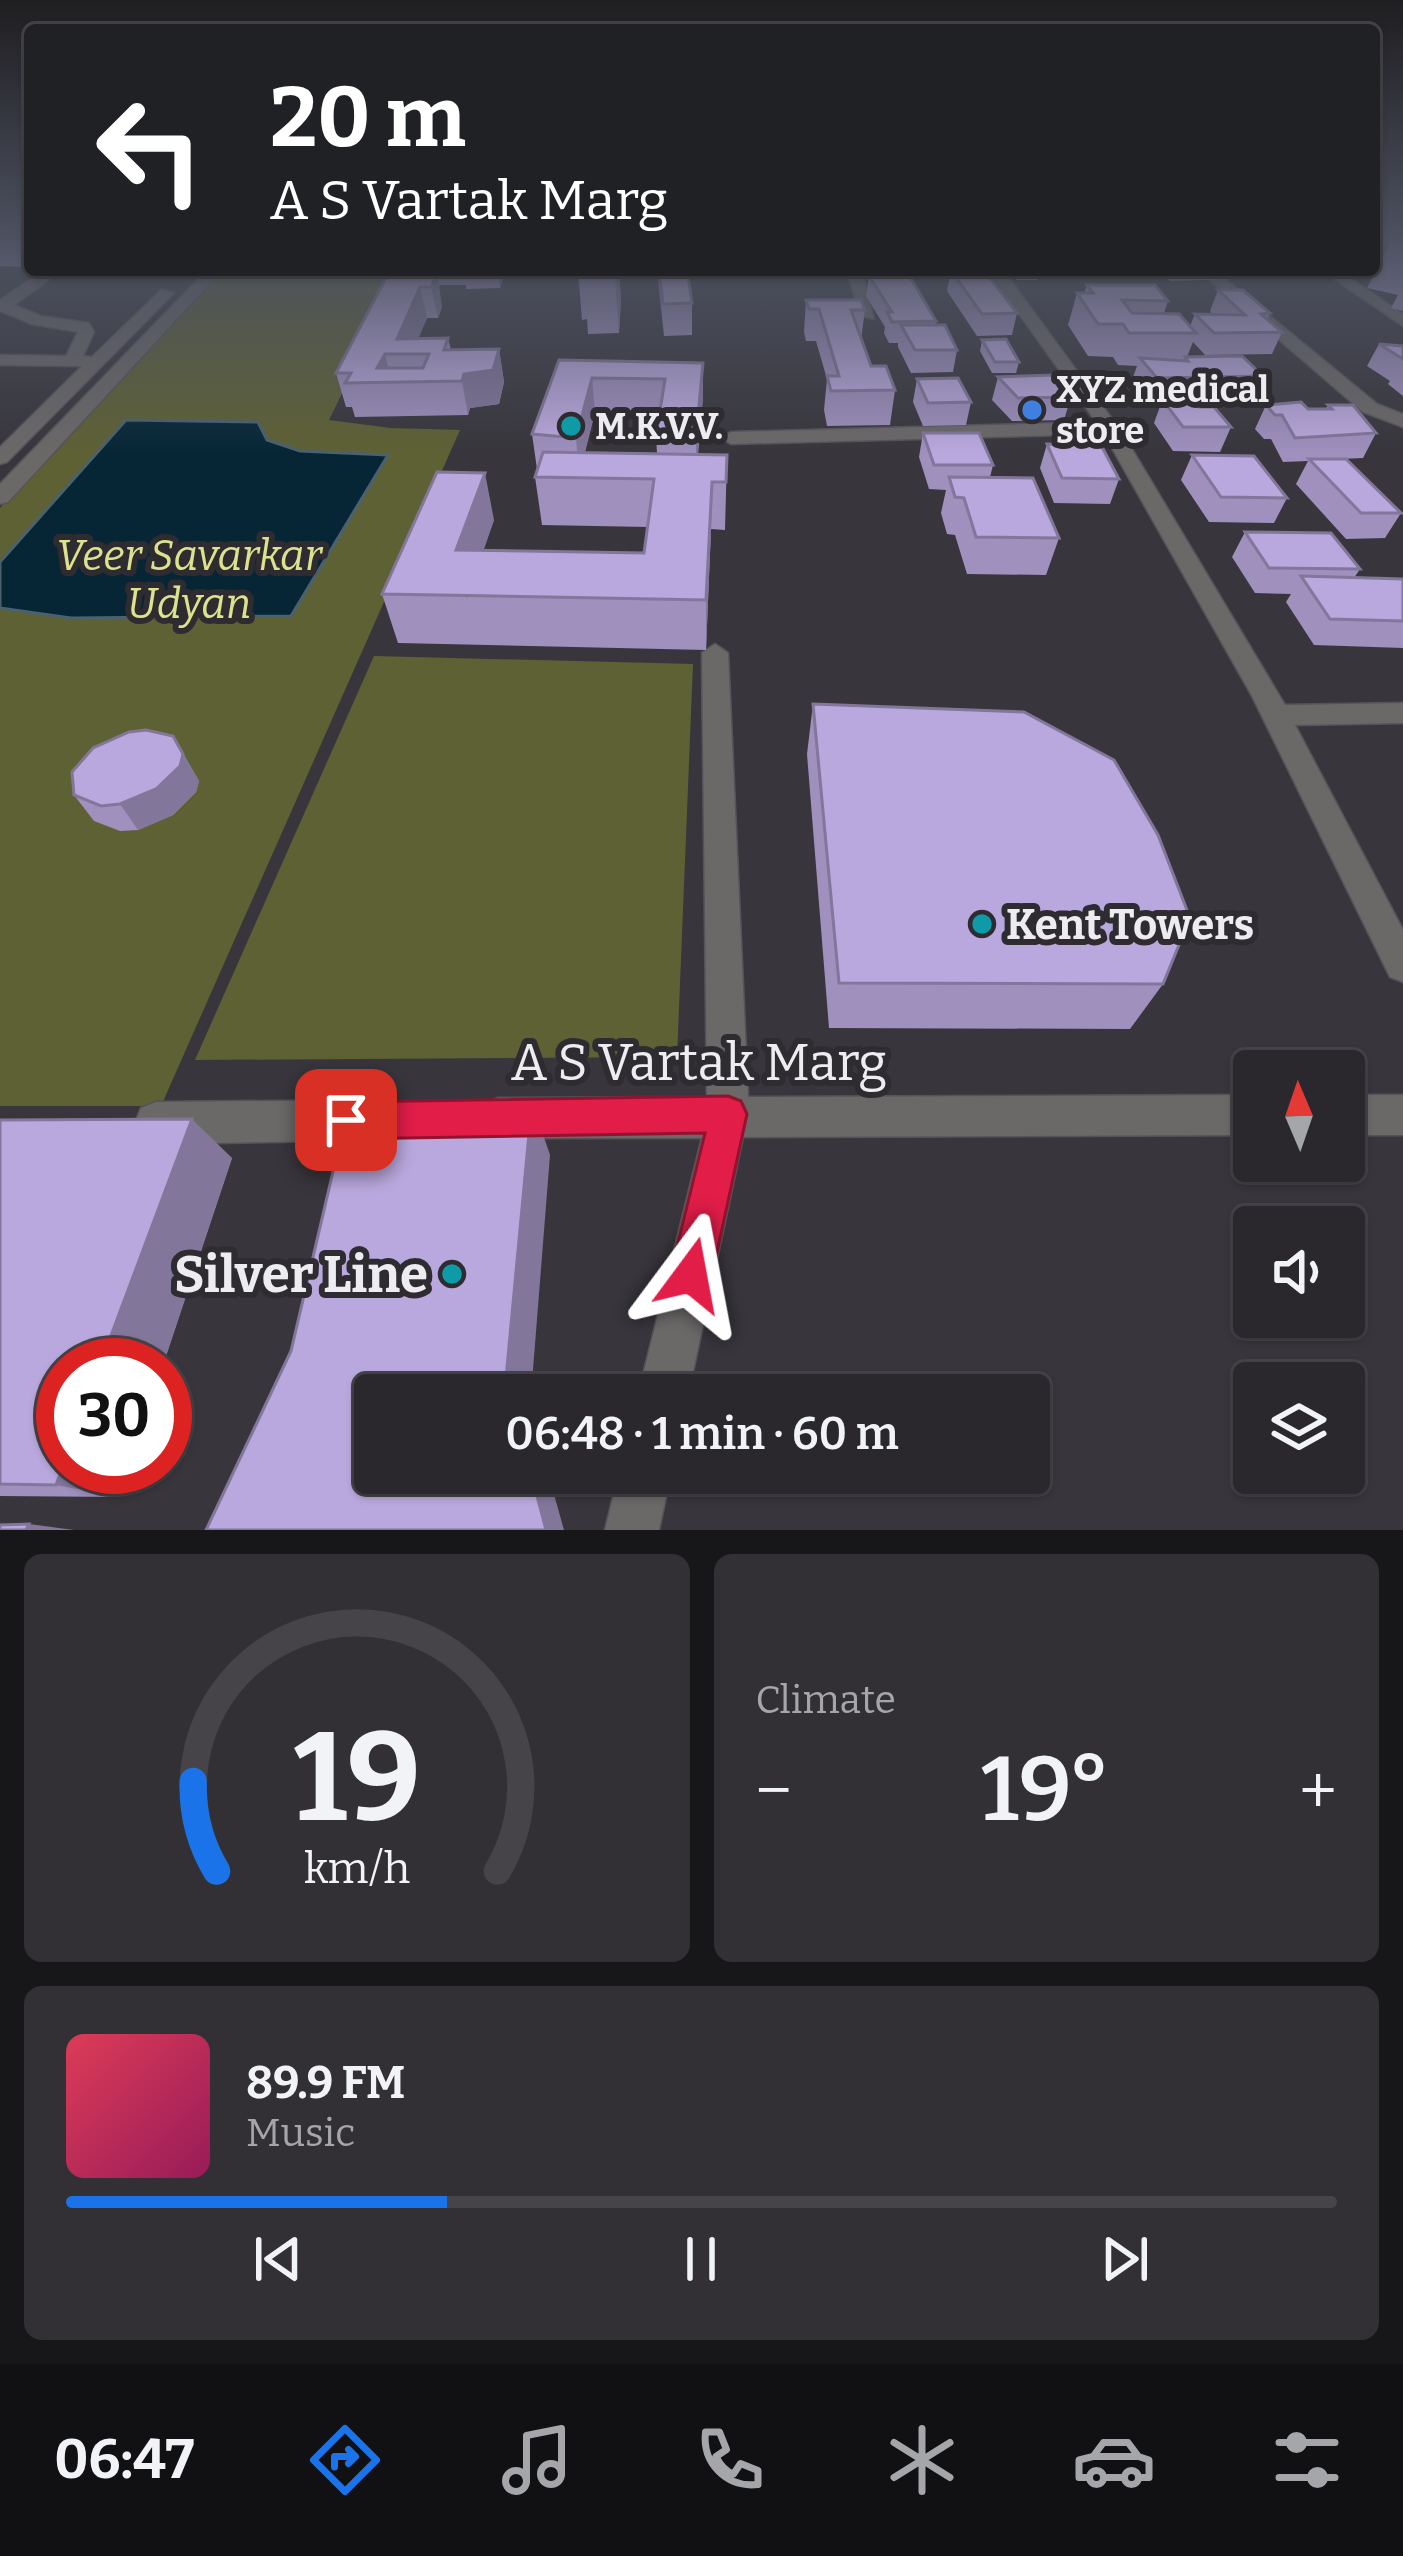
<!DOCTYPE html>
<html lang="en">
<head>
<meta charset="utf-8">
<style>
	body { margin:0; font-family:Bitter,serif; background:#323035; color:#f1f3f6; height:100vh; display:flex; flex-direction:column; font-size:45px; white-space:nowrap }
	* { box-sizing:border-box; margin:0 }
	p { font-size:39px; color:#a5a6aa }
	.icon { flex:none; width:66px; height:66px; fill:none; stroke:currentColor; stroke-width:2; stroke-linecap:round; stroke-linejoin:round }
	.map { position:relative; height:1530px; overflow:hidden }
	.panel { display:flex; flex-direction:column; gap:24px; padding:24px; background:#171619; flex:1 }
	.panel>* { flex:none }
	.banner { position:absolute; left:24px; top:24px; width:1356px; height:252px; border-radius:12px; box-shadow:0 3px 9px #0004,0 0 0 3px #464449; background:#202124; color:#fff; overflow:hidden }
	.needle { width:78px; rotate:358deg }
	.controls { position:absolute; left:1233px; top:1050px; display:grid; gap:24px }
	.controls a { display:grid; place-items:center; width:132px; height:132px; border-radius:12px; background:#2a282d; box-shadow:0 3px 9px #0004,0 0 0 3px #464449; font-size:60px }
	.speed { position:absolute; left:36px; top:1338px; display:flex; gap:24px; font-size:60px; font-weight:700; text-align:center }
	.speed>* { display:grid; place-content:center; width:156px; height:156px; border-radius:50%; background:#2a282d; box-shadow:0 3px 9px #0004,0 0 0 3px #464449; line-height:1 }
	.speed .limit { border:18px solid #d22; background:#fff; color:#111 }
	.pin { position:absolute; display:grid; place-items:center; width:102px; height:102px; color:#fff; margin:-51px; border-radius:24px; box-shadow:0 6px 18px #0006 }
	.me { position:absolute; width:132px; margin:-66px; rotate:13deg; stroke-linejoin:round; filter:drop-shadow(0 0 9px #0008) }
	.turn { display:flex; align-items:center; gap:42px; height:252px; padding:0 48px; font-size:54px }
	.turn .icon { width:156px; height:156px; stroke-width:2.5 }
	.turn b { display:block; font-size:84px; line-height:102px }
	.big { font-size:90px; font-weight:600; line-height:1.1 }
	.panel .card { flex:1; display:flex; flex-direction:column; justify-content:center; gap:18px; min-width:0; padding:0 42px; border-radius:18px; background:#323035 }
	.panel .dial { align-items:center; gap:0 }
	.dial svg { height:312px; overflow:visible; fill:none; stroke:#464449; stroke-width:7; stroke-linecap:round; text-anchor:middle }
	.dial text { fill:#f1f3f6; stroke:none }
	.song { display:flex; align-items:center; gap:36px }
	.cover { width:144px; height:144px; border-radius:18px; background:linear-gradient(135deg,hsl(350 70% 55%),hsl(330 70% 35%)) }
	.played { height:12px; border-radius:6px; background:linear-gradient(90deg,#1a73e8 30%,#464449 30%) }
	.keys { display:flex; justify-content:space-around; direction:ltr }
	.heat { display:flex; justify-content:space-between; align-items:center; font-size:66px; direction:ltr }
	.panel .tiles { flex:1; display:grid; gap:24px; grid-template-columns:1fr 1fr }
	.card:last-child { grid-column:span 2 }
	.trip { position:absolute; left:354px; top:1374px; width:696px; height:120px; border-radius:12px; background:#2a282d; box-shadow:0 3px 9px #0004,0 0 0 3px #464449; font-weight:600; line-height:120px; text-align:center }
	.dock { display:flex; height:192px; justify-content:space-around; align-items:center; background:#111012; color:#a5a6aa }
	.dock .icon { width:84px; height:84px }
	.dock .selected { color:#1a73e8 }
	.dock b { font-size:54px; color:#f1f3f6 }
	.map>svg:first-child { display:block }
	.green { fill:#5e6134 }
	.water { fill:#062636; stroke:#4b616e; stroke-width:3 }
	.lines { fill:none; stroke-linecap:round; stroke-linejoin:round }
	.minor-casing { stroke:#555359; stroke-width:3 }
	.minor { fill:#6b6868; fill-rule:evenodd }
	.wall { fill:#9f90be; fill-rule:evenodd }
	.shaded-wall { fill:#82769b }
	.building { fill:#b9a8dd; stroke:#82769b; stroke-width:3; fill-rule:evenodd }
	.route { fill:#e11d48; stroke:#92132f; stroke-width:3 }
	.shop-dot { fill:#3f7fe0; stroke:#2e2c31; stroke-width:4.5 }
	.culture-dot { fill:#0f9aa8; stroke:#2e2c31; stroke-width:4.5 }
	.labels { text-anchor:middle; stroke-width:12; stroke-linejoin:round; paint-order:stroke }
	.far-poi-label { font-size:36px; font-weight:bold; fill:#edecf0; stroke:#2e2c31; text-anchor:start }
	.park-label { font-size:42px; font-style:italic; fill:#dce28e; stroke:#2e2c31 }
	.poi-label { font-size:42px; font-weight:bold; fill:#edecf0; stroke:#2e2c31; text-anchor:start }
	.near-street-label { font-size:51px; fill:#edecf0; stroke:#2e2c31 }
	.near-poi-label { font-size:51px; font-weight:bold; fill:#edecf0; stroke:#2e2c31; text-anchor:end }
</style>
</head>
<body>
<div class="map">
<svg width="1403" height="1530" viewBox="0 0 1403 1530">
	<rect width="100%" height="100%" fill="#38363c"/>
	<g class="green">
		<polygon points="220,270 402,270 329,420 391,428 460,430 161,1106 0,1106 0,508"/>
		<polygon points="374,656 693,664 677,1057 195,1060"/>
	</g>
	<polygon class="water" points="126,420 258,422 267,440 300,451 388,455 291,616 71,618 0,608 0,562"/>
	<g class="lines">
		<defs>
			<g id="minor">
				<polygon points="45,270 62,270 14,305 41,316 89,323 94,332 83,356 92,357 161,290 174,293 7,462 0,464 0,447 82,366 0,365 0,355 66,356 78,332 32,324 0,311 0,300"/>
				<polygon points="207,270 222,270 8,502 0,504 0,484"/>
				<polygon points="847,270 861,270 874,319 860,316"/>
				<polygon points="988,270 1003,270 1123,434 1285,705 1403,703 1403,723 1295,725 1403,930 1403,982 1390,977 1252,696 1104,434 731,444 721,438 731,432 1096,422"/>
				<polygon points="1198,270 1214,270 1377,404 1403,414 1403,427 1363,412"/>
				<polygon points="1321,270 1338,270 1403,314 1403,326"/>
				<polygon points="715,644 728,653 748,1097 1254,1095 1254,1135 743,1137 688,1395 638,1395 702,1138 498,1138 484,1132 478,1118 484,1104 498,1098 707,1097 702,653"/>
				<rect x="1344" y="1095" width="59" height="40"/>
				<polygon points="384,1100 398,1106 404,1120 398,1134 384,1140 156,1144 141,1138 135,1123 141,1108 156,1102"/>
				<polygon points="619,1473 671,1473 659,1530 605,1530"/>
			</g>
		</defs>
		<use href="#minor" class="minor-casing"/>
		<use href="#minor" class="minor"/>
	</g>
	<g class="wall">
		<polygon points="0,240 30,240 28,267 0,266"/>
		<polygon points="1391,240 1403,240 1403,311 1391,308 1398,295 1367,288"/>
		<polygon points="390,270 505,270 500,288 466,289 466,285 440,285 438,289 442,307 438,318 427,318 418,338 448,338 451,350 499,349 504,382 499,404 470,408 468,415 355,417 352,407 346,407 336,373"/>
		<polygon points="578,270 619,270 621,300 619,333 588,334 587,319 582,320"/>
		<polygon points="657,270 687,270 692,303 692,335 664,336"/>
		<polygon points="951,270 1017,313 1012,335 977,336 947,291"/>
		<polygon points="1007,270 1040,270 1037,280 1017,280"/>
		<polygon points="1159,270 1238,270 1235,279 1170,281"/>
		<polygon points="869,276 936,321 935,325 957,350 953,372 911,373 898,347 898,343 889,343 884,333 885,327 866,296"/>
		<polygon points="1087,285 1168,301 1164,313 1190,326 1195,314 1212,314 1210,311 1218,290 1270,313 1267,319 1282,332 1272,354 1205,355 1193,342 1187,357 1263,376 1252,399 1194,400 1199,407 1231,427 1220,452 1173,451 1154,423 1162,401 1148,401 1132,380 1137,366 1118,365 1113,357 1088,356 1068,325 1077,293 1084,293"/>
		<polygon points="806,300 865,310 861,339 871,366 895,390 890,425 827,426 824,410 827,379 816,341 806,341 804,332"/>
		<polygon points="982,340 1019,362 1016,373 992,373 980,351"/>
		<polygon points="1379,344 1403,346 1403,396 1388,384 1390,381 1367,366"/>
		<path d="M 559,360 L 703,363 L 703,397 L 698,454 L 727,455 L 725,530 L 711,529 L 706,650 L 398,643 L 382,594 L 494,520 L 483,550 L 644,553 L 648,527 L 542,525 L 535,477 L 537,469 L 532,434 ZM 595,412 L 659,413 L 656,436 L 657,453 L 585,452 Z"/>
		<polygon points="998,377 1071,397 1064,420 1012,421 992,400"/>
		<polygon points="917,379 971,402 966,425 923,426 913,402"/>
		<polygon points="1266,405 1326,409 1328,405 1376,433 1363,458 1340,459 1401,513 1385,538 1346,539 1296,484 1308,461 1283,462 1271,439 1264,439 1255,429"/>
		<polygon points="923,433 993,465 990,477 1059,538 1046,575 967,574 955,535 947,534 941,513 946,490 929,489 919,457"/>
		<polygon points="1047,444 1119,479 1110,504 1054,503 1040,468"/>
		<polygon points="1192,455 1287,498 1274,523 1209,522 1181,480"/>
		<polygon points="1245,532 1360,569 1354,578 1403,579 1403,648 1314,645 1286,602 1291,594 1255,593 1232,557"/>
		<polygon points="813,704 1163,984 1130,1029 829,1028 807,754"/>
		<polygon points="173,736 199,781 196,792 173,815 138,830 120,831 94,821 74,795"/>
		<polygon points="0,1120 232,1158 119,1497 0,1496"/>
	</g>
	<g class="shaded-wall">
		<polygon points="30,240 30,266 28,267 18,247"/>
		<polygon points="427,270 437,270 442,307 438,318 431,287 425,276"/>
		<polygon points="497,270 505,270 500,288"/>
		<polygon points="613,270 619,270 621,300 619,333 615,278"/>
		<polygon points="420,287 427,318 412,354 397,339"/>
		<polygon points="499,349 504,382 499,404 470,408 468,415 462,381 464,374"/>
		<polygon points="385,354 392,382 377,368"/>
		<polygon points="703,363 703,397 696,473 696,437"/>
		<polygon points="592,378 595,412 579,474 576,438"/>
		<polygon points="485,473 494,520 467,599 456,550"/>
		<polygon points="712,482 711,529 706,650 706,600"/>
		<polygon points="173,736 199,781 196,792 173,815 138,830 120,804"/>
		<polygon points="532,1102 550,1155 531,1395 510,1395 506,1378"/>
		<polygon points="192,1119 232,1158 163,1365 100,1365"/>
		<polygon points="63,1467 129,1467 119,1497 56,1485"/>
		<polygon points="531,1473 548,1473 564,1530 546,1530"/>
		<polygon points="29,1524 74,1530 26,1530"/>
	</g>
	<g class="building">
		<polygon points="0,240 30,240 18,247 0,246"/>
		<path d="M 390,270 L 427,270 L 425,276 L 436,276 L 431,287 L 420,287 L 397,339 L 448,338 L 444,350 L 499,349 L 493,370 L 464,374 L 462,381 L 345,383 L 351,373 L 336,373 ZM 385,354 L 429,354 L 423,368 L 377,368 Z"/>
		<polygon points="584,270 616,270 615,278 583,278"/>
		<polygon points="659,270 687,270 692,303 663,304"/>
		<polygon points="951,270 984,270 1017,313 982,314"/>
		<polygon points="909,275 936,321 892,322 887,312 892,312 869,276"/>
		<polygon points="1087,285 1155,285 1168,301 1122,300 1132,313 1179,314 1196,333 1129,333 1123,324 1098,324 1077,293 1093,293"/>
		<polygon points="1218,290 1243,290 1270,313 1261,314 1282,332 1214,333 1195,314 1245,315"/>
		<polygon points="806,300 861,300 865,310 851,310 871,366 886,366 895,390 831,391 827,376 839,376 819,309 809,309"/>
		<polygon points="901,325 945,325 957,350 915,350"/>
		<polygon points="1006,339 1019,362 995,362 982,340"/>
		<polygon points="1379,344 1403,346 1403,359"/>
		<polygon points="1242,356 1263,376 1157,378 1140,358 1188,361 1185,357"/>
		<polygon points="559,360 703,363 696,437 656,436 665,379 592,378 576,438 532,434"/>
		<polygon points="1055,375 1071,397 1018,398 998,377"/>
		<polygon points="958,378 971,402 928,403 917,379"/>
		<polygon points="1162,399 1194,399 1199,407 1214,407 1231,427 1183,427"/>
		<polygon points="1301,402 1308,409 1332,409 1328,405 1353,405 1376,433 1295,438 1282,415 1275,415 1266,405"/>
		<polygon points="923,433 979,433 993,465 934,465"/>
		<polygon points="1047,444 1101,445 1119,479 1062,478"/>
		<polygon points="543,452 727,455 726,482 712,482 706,600 382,594 437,472 485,473 456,550 644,553 654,479 535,477"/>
		<polygon points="1192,455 1254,456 1287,498 1221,497"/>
		<polygon points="1309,459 1346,459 1401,513 1361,513"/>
		<polygon points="949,477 1033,478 1059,538 976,537 964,498 955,497"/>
		<polygon points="1245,532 1331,533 1360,569 1269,568"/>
		<polygon points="1301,576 1403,579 1403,621 1330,619"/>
		<polygon points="813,704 1024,712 1114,760 1158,835 1190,918 1163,984 839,983"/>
		<polygon points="146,730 173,736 183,754 180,766 156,789 120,804 101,806 74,795 72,772 93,748 129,732"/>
		<polygon points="532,1102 506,1378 510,1395 375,1395 375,1473 531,1473 546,1530 206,1530 291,1351 347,1112"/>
		<polygon points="192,1119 100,1365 63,1365 63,1466 56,1485 0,1484 0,1120"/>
		<polygon points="29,1524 26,1530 0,1530 0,1525"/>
	</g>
	<linearGradient id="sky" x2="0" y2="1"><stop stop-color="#1f1e21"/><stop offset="0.53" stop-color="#4d5261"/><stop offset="1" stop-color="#4d5261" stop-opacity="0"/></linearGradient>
	<rect width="1403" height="454" fill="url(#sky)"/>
	<polygon class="route" points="728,1096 741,1101 747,1114 712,1275 706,1289 691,1296 676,1289 670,1275 705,1133 346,1139 333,1133 328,1120 333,1107 346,1102"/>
	<circle class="shop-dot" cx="1032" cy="410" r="12"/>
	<g class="culture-dot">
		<circle cx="571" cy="426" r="12"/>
		<circle cx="982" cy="924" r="12"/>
		<circle cx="452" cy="1274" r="12"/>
	</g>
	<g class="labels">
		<g class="far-poi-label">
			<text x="1056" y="402">XYZ medical<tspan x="1056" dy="41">store</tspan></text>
			<text x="595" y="439">M.K.V.V.</text>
		</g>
		<g class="park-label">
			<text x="189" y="570">Veer Savarkar<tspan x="189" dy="48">Udyan</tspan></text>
		</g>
		<g class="poi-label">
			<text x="1006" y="939">Kent Towers</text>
		</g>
		<g class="near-street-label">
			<text x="699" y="1080">A S Vartak Marg</text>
		</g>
		<g class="near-poi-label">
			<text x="428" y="1292">Silver Line</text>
		</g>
	</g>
</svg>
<div class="controls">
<a><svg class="needle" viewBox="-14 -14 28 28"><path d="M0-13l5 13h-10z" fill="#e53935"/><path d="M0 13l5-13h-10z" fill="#a5a6aa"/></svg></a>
<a><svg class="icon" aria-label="sound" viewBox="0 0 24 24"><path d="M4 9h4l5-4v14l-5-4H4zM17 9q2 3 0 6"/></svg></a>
<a><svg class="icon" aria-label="layers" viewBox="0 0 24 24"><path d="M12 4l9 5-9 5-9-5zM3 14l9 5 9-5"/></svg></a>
</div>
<div class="speed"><div class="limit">30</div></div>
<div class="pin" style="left:346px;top:1120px;background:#d93025"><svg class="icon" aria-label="arrive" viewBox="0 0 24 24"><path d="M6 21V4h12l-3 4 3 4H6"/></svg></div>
<svg class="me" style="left:691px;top:1275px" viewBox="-20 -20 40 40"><path d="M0-17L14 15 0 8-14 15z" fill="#e11d48" stroke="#fff" stroke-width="4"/></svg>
<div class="trip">06:48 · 1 min · 60 m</div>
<div class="banner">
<div class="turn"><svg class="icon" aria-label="left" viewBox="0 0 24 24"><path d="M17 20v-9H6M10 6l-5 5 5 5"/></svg><div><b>20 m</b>A S Vartak Marg</div></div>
</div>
</div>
<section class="panel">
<div class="tiles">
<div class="card dial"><svg viewBox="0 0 100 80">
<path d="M14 69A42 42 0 1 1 86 69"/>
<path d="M14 69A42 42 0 0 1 8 46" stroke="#1a73e8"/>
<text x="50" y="56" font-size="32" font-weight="700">19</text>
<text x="50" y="72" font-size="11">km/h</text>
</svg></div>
<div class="card"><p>Climate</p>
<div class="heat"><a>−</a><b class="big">19°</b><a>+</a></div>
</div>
<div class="card">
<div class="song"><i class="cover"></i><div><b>89.9 FM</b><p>Music</p></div></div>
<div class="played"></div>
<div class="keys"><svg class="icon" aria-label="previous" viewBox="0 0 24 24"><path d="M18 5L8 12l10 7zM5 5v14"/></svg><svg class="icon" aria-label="pause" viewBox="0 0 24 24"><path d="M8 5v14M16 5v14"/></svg><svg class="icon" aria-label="next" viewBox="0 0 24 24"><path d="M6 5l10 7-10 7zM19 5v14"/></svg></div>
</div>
</div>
</section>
<nav class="dock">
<b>06:47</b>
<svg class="icon selected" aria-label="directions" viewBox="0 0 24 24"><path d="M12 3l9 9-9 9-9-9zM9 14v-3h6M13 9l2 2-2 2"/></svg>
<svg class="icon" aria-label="music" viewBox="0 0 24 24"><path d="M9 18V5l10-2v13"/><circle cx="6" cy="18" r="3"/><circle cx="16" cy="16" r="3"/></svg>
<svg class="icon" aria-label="phone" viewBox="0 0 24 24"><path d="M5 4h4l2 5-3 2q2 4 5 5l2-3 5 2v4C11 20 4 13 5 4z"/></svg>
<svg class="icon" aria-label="climate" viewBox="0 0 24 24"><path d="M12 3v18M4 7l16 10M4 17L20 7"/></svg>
<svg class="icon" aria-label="car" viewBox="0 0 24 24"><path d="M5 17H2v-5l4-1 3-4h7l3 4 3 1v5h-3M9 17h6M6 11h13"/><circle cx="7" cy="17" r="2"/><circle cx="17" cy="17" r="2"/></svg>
<svg class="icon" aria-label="filters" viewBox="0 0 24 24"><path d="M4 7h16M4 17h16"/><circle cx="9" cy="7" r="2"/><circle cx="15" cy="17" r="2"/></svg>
</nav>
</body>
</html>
